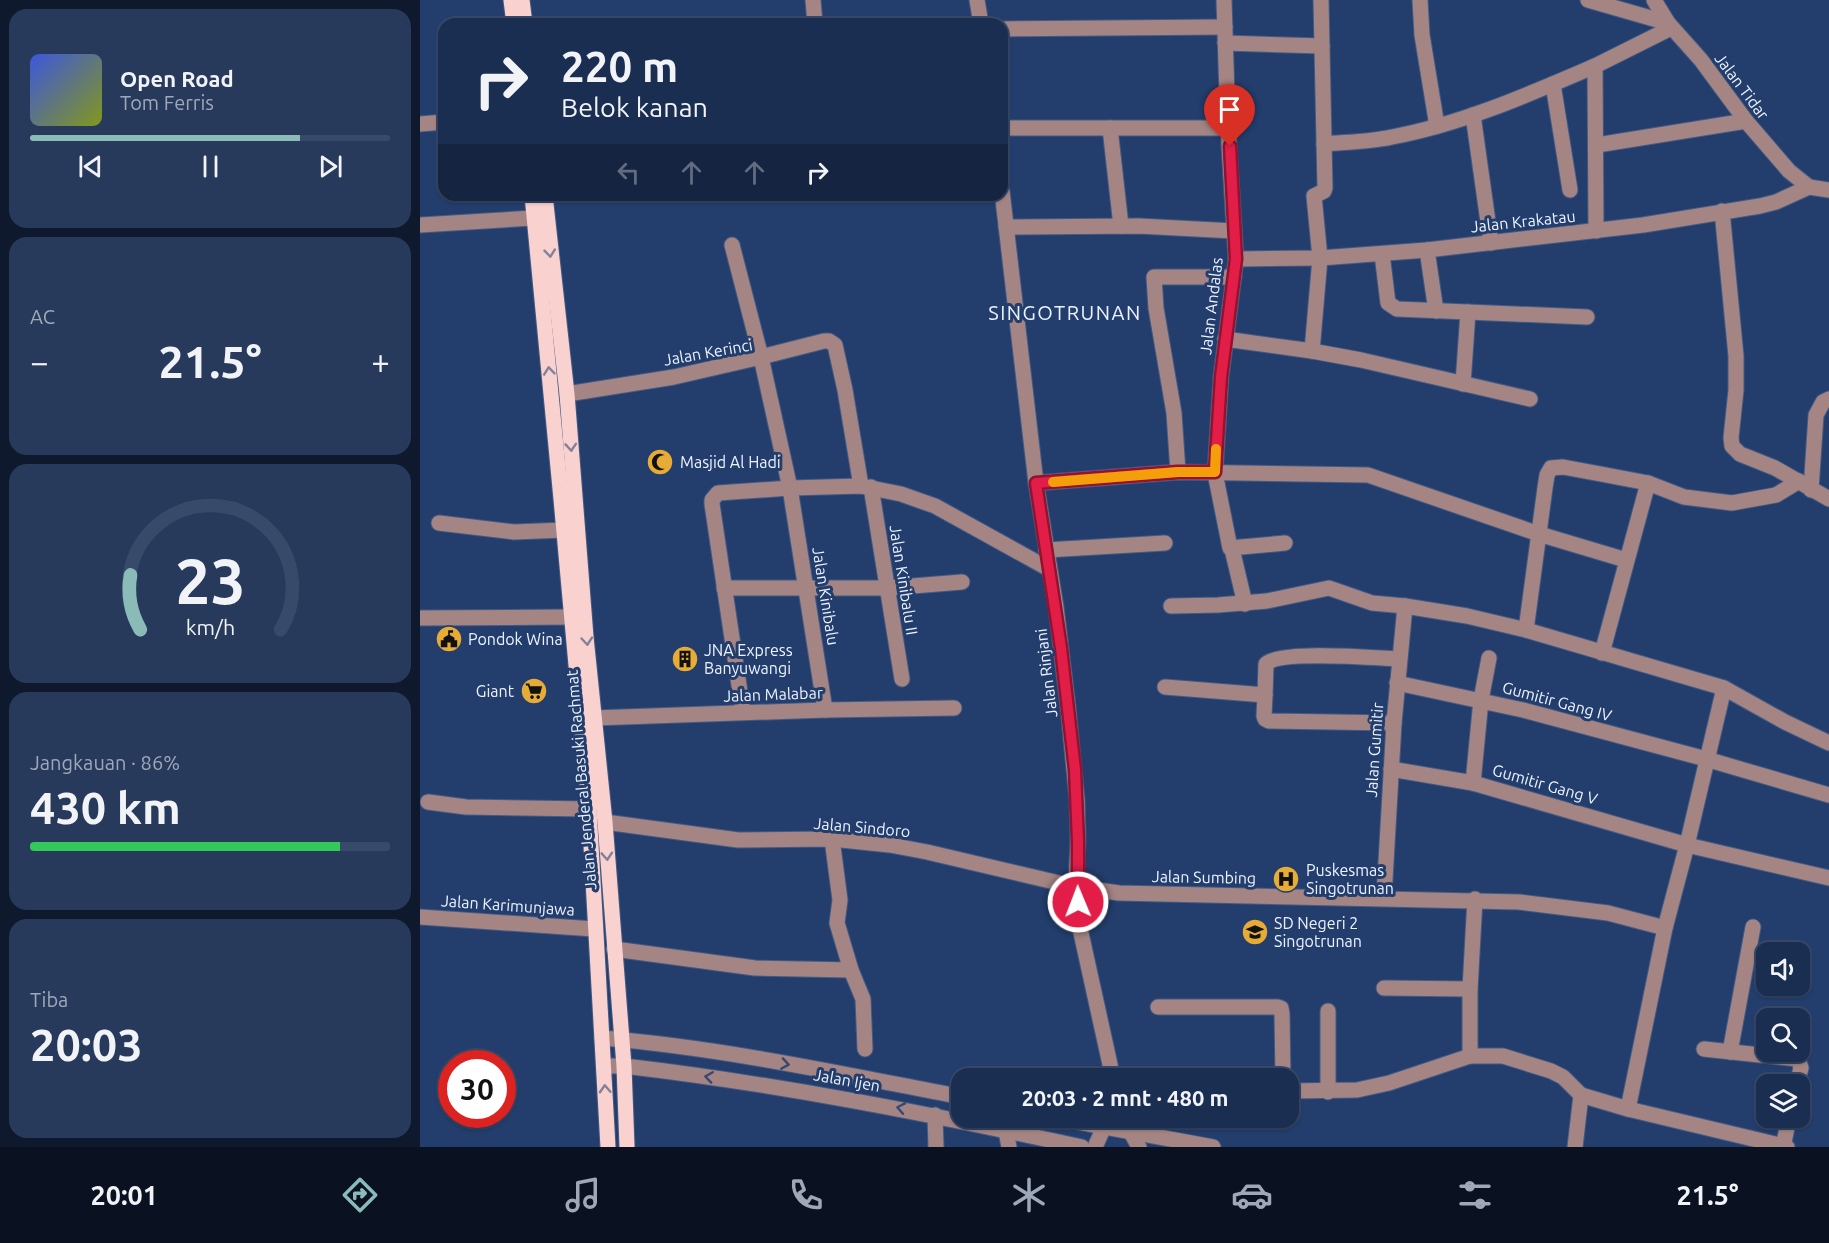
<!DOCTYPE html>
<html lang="id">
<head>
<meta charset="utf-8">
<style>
	body { margin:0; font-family:Ubuntu,sans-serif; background:#273a5c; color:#f1f3f6; height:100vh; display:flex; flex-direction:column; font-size:22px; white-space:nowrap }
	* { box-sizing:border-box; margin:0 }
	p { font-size:20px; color:#9fa8b8 }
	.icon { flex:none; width:33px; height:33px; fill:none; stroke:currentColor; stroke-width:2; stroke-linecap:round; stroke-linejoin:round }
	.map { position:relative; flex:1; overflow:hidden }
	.details { display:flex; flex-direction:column; gap:9px; padding:9px; background:#0e192d; width:420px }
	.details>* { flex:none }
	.guide { position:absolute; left:18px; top:18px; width:570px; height:183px; border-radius:18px; box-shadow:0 2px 4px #0004,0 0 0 2px #384a69; background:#1a2e52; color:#f1f3f6; overflow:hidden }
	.tools { position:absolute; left:1336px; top:942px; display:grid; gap:12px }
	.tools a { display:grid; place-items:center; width:54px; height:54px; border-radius:12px; background:#1a2e52; box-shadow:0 2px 4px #0004,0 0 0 2px #384a69; font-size:30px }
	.speed { position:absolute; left:18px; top:1050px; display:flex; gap:12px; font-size:30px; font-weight:700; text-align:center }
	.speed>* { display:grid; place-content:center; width:78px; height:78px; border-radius:50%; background:#1a2e52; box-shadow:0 2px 4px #0004,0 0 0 2px #384a69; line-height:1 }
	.speed .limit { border:9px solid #d22; background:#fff; color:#111 }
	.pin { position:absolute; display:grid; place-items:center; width:51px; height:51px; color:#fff; margin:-62px -26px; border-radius:50% 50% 50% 0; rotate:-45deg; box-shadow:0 0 6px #0007 }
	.pin .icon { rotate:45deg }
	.me { position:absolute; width:66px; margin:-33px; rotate:359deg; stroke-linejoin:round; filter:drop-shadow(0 0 4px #0008) }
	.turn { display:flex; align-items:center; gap:21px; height:126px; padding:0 24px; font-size:27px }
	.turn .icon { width:78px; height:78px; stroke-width:2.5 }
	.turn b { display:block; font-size:42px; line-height:51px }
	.lanes { display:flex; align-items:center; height:57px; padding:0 24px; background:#0003; justify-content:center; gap:30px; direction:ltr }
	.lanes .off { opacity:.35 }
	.big { font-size:45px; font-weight:600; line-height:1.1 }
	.details .widget { flex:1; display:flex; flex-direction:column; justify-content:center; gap:9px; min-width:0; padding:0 21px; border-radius:18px; background:#273a5c }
	.details .dial { align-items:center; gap:0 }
	.dial svg { height:156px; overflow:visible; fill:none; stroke:#384a69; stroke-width:7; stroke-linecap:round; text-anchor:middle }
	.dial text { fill:#f1f3f6; stroke:none }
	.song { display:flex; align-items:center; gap:18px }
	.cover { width:72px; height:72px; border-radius:9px; background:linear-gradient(135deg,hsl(230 70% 55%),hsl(70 70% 35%)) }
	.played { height:6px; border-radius:3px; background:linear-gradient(90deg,#8bbbb9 75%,#384a69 75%) }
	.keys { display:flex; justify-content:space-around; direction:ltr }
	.heat { display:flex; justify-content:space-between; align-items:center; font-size:33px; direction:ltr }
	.charge { height:9px; border-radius:4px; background:linear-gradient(90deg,#34c759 86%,#384a69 0) }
	.trip { position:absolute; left:531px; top:1068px; width:348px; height:60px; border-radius:18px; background:#1a2e52; box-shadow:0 2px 4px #0004,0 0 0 2px #384a69; font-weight:600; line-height:60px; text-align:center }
	.tabs { display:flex; height:96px; justify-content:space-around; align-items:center; background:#0a1221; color:#9fa8b8 }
	.tabs .icon { width:42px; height:42px }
	.tabs .on { color:#8bbbb9 }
	.tabs b { font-size:27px; color:#f1f3f6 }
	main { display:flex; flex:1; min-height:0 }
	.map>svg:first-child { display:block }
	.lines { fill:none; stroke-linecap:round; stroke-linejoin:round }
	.minor-casing { stroke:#435b84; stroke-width:17 }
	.major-casing { stroke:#435b84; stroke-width:17 }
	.minor { stroke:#a58584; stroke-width:15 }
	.major { stroke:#f9d2d0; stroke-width:15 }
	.oneway { stroke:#83819a }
	.oneway2 { stroke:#364970 }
	.route-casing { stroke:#92132f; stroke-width:15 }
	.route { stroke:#e11d48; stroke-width:10 }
	.slow { stroke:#f59e0b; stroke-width:10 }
	.labels { text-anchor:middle; stroke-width:6; stroke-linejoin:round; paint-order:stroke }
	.street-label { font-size:16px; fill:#ecf3ff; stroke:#233e6d }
	.poi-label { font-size:16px; fill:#ecf3ff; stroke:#233e6d; text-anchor:start }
	.quarter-label { font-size:20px; letter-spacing:1.5px; fill:#ecf3ff; stroke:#233e6d }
</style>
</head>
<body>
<main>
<section class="details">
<div class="widget">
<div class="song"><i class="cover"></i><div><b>Open Road</b><p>Tom Ferris</p></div></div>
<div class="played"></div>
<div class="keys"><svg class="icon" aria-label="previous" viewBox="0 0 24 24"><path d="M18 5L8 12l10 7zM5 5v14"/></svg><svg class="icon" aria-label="pause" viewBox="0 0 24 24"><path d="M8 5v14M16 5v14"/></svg><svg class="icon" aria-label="next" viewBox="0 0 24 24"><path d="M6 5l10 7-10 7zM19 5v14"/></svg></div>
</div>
<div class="widget"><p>AC</p>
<div class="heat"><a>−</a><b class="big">21.5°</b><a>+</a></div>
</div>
<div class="widget dial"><svg viewBox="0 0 100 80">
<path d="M14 69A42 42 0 1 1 86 69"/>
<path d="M14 69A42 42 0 0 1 9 41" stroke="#8bbbb9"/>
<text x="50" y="56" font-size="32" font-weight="700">23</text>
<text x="50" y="72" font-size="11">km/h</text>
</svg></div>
<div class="widget"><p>Jangkauan · 86%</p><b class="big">430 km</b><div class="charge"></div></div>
<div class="widget"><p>Tiba</p><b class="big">20:03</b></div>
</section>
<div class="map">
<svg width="1409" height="1147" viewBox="0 0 1409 1147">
	<rect width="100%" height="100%" fill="#233e6d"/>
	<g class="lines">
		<defs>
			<g id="minor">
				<polyline points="393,0 395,24"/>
				<polyline points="557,0 561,24"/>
				<polyline points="804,0 808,128 816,259 801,377 795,473 810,548 865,543"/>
				<polyline points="1000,0 1002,35 1017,126"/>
				<polyline points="1168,0 1248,23"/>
				<polyline points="1234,0 1248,23 1281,60 1326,121 1369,171 1389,187"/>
				<polyline points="582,29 805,27"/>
				<polyline points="805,43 902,46"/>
				<polyline points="1133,84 1150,190"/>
				<polyline points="1053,115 1071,243"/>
				<polyline points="0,124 24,122"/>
				<polyline points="582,128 808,128"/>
				<polyline points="690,128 701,226"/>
				<path d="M 904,144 C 926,142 950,142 972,137 C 1042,124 1110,94 1175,66"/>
				<polyline points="1177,145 1326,121"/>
				<polyline points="1389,187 1409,190"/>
				<polyline points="582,191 616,483 636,607 648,707 657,800 658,841 656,887 661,933 693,1078"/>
				<polyline points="1302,211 1316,356 1316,390 1311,438 1312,446 1320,454 1355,468 1409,499"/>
				<polyline points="0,225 113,218"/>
				<polyline points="586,227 719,226 814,231"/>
				<polyline points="1176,231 1175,66 1251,28"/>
				<polyline points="312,245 341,357 404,341 409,341 415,345 425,390 441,486"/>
				<polyline points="1007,250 1016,311"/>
				<polyline points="962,254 968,303 977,309 1167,317"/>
				<polyline points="816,259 900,258 1007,250 1223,225 1340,206 1356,202 1389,187"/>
				<polyline points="805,339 892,351 941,360 1110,399"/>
				<polyline points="892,351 900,258 894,196 904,191 905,188 901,0"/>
				<polyline points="1043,384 1048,312"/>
				<polyline points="147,394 254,377 341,357 370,488 405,710"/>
				<polyline points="758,472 754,413 736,308 734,277 814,277"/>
				<polyline points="616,483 758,472 948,475 1119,534 1206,560"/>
				<polyline points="451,487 482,679"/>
				<polyline points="1391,490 1396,415 1403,402 1409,399"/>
				<polyline points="19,523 94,532 144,530"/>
				<polyline points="812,549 825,604"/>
				<polyline points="626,550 745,543"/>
				<polyline points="304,588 468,588 542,582"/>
				<polyline points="751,606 798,605 847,601 909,588 952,603 985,606 1047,616 1106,630 1304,688 1365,722 1409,743"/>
				<polyline points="0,618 151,617"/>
				<polyline points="1106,630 1125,488 1127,475 1131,468 1143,467 1186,475 1228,483 1264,497 1312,503 1356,495 1379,481"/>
				<polyline points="1182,653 1228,483"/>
				<polyline points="977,683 1103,710 1286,759 1409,795"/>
				<polyline points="745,687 845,695 844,716 845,719 849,721 974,723"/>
				<path d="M 845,695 L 846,664 C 859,650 956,658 979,659"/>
				<polyline points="323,712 292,504 292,500 298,493 370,488 441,486 481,494 515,506 629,569"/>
				<polyline points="174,718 405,710 534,708"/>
				<polyline points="971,769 1053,783 1267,845 1409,878"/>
				<polyline points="1053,783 1061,700 1069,658"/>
				<polyline points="8,802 46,807 169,809"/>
				<polyline points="185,822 318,840 412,839 470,845 507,852 656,887 699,893 1099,902 1188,913 1245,928"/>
				<polyline points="412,839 420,900 417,923 431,970 443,999 445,1049"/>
				<polyline points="964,897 974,723 985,606"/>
				<polyline points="0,917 174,929"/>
				<polyline points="194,949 335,968 431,970"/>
				<polyline points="964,988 1050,989"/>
				<polyline points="738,1007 858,1007 861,1008 862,1014 863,1078"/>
				<polyline points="908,1011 908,1092"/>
				<path d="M 182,1038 C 303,1048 423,1074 542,1097"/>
				<polyline points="1284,1049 1378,1059 1381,1068 1377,1084"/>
				<polyline points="1310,1052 1333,927"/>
				<polyline points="1050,1056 1050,989 1055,899"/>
				<path d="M 184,1066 L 204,1066 C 358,1084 510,1114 662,1147"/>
				<polyline points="868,1091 937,1090 969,1083 1050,1056 1083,1056 1131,1071 1143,1077 1161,1095 1155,1147"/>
				<polyline points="1161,1095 1208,1109 1367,1147"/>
				<polyline points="1208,1109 1245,928 1267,845 1304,688"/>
				<polyline points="515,1115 516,1147"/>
				<polyline points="636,1118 793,1147"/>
				<polyline points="703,1118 719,1147"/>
				<polyline points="586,1131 589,1147"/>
				<polyline points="675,1147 688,1118"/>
				<polyline points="1363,1147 1369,1118"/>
			</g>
			<g id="major">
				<polyline points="91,0 94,24"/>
				<polyline points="102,0 105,24"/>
				<polyline points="112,195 141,499 169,809 188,1147"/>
				<polyline points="125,195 147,394 166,637 185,822 204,1066 207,1147"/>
			</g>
		</defs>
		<use href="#minor" class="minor-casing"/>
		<use href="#major" class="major-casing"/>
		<use href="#minor" class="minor"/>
		<use href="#major" class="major"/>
	</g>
	<defs><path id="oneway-chevron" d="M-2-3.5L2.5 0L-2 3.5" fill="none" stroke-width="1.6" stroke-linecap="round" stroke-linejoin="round" transform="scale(1.5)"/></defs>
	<g class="oneway">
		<use href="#oneway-chevron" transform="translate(130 253) rotate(84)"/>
		<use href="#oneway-chevron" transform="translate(129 371) rotate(-96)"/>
		<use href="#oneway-chevron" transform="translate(151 447) rotate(86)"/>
		<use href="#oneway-chevron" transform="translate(167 641) rotate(85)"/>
		<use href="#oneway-chevron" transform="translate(187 856) rotate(86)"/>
		<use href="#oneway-chevron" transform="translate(185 1089) rotate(-93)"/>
	</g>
	<g class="oneway2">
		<use href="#oneway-chevron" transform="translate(365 1064) rotate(9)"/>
		<use href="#oneway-chevron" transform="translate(289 1077) rotate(-172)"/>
		<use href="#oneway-chevron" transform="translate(481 1108) rotate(-169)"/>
	</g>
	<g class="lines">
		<defs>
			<polyline id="route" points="658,902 658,841 655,770 641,648 616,483 758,472 795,472 801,377 816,259 810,146"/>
		</defs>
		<use href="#route" class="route-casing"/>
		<use href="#route" class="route"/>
		<polyline class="slow" points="633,482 758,472 795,472 796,449"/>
	</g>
	<defs>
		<symbol id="mosque-disc" viewBox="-11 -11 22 22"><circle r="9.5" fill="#e6ac36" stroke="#233e6d"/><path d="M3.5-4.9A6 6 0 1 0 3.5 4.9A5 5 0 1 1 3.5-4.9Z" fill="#111"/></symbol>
		<symbol id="civic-disc" viewBox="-11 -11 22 22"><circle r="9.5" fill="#e6ac36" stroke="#233e6d"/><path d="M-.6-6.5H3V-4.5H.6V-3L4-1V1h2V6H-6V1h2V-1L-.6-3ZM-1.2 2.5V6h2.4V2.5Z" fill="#111"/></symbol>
		<symbol id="building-disc" viewBox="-11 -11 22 22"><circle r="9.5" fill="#e6ac36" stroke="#233e6d"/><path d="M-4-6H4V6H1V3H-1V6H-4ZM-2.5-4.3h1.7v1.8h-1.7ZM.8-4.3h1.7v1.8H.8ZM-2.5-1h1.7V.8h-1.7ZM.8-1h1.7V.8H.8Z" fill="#111"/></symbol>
		<symbol id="supermarket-disc" viewBox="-11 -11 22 22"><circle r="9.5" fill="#e6ac36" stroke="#233e6d"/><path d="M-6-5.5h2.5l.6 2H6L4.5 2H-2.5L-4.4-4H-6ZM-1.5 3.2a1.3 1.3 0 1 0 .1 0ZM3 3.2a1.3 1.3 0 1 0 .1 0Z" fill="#111"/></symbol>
		<symbol id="hospital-disc" viewBox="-11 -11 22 22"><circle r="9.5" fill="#e6ac36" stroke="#233e6d"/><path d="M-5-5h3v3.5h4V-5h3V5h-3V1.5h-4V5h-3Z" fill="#111"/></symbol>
		<symbol id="school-disc" viewBox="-11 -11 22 22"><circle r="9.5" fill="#e6ac36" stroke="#233e6d"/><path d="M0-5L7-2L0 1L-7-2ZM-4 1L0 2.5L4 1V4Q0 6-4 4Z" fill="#111"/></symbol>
	</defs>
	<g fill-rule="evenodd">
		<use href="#mosque-disc" x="225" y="447" width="30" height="30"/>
		<use href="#civic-disc" x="14" y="624" width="30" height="30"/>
		<use href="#building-disc" x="250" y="644" width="30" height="30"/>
		<use href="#supermarket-disc" x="99" y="676" width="30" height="30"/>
		<use href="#hospital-disc" x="851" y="864" width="30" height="30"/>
		<use href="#school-disc" x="820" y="917" width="30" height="30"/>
	</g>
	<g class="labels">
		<g class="street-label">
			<text transform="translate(1322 86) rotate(53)" y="6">Jalan Tidar</text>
			<text transform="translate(1103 221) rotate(-6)" y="6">Jalan Krakatau</text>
			<text transform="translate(791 306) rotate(-83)" y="6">Jalan Andalas</text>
			<text transform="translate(288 352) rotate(-10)" y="6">Jalan Kerinci</text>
			<text transform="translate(484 580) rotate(81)" y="6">Jalan Kinibalu II</text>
			<text transform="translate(406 596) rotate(81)" y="6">Jalan Kinibalu</text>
			<text transform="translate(626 673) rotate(-97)" y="6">Jalan Rinjani</text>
			<text transform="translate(353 694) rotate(-2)" y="6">Jalan Malabar</text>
			<text transform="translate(1137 701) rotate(15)" y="6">Gumitir Gang IV</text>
			<text transform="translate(954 750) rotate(-86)" y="6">Jalan Gumitir</text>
			<text transform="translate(161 780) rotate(-95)" y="6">Jalan Jenderal Basuki Rachmat</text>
			<text transform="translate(1125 784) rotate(16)" y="6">Gumitir Gang V</text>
			<text transform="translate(442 827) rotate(5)" y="6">Jalan Sindoro</text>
			<text transform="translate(784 877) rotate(1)" y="6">Jalan Sumbing</text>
			<text transform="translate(88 905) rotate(4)" y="6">Jalan Karimunjawa</text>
			<text transform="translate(427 1080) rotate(10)" y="6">Jalan Ijen</text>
		</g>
		<g class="poi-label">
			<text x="260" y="468">Masjid Al Hadi</text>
			<text x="48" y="645">Pondok Wina</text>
			<text x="284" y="656">JNA Express<tspan x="284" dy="18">Banyuwangi</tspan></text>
			<text x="94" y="697" text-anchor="end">Giant</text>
			<text x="886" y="876">Puskesmas<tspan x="886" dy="18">Singotrunan</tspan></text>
			<text x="854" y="929">SD Negeri 2<tspan x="854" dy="18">Singotrunan</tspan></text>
		</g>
		<g class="quarter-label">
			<text x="645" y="320">SINGOTRUNAN</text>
		</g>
	</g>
</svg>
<div class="tools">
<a><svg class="icon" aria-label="sound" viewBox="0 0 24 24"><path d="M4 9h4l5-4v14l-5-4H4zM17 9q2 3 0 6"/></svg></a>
<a><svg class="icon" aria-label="search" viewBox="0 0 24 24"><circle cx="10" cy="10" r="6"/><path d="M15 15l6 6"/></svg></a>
<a><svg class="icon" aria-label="layers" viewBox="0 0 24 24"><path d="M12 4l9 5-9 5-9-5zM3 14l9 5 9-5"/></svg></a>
</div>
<div class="speed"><div class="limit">30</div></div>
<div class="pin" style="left:810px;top:146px;background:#d93025"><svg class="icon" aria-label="arrive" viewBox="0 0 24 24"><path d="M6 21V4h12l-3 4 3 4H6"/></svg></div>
<svg class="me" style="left:658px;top:902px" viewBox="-20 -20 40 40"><circle r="17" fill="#e11d48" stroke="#fff" stroke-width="3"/><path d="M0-11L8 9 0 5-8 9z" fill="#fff"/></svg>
<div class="trip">20:03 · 2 mnt · 480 m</div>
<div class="guide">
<div class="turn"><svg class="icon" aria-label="right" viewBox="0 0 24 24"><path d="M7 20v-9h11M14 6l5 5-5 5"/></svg><div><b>220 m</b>Belok kanan</div></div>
<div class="lanes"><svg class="icon off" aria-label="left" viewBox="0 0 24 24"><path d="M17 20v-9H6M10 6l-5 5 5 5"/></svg><svg class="icon off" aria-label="ahead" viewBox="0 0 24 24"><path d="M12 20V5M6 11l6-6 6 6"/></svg><svg class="icon off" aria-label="ahead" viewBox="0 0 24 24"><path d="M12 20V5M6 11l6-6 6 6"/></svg><svg class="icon" aria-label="right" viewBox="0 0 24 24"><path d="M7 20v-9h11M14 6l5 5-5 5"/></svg></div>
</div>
</div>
</main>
<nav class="tabs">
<b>20:01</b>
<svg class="icon on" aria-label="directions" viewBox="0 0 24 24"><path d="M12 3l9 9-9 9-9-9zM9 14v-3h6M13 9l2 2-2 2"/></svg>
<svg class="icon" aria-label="music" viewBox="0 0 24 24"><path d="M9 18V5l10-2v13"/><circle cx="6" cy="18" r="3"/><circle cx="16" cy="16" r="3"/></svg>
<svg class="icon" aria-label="phone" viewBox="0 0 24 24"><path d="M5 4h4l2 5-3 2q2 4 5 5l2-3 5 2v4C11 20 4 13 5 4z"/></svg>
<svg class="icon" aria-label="climate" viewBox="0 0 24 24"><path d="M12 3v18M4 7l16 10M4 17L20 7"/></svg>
<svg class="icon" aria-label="car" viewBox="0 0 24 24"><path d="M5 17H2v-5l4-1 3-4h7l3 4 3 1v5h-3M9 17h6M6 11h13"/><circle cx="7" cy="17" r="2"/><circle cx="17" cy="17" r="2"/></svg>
<svg class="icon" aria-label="filters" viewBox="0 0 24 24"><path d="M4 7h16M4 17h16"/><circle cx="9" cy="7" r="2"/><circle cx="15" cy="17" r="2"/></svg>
<b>21.5°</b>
</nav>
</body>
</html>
